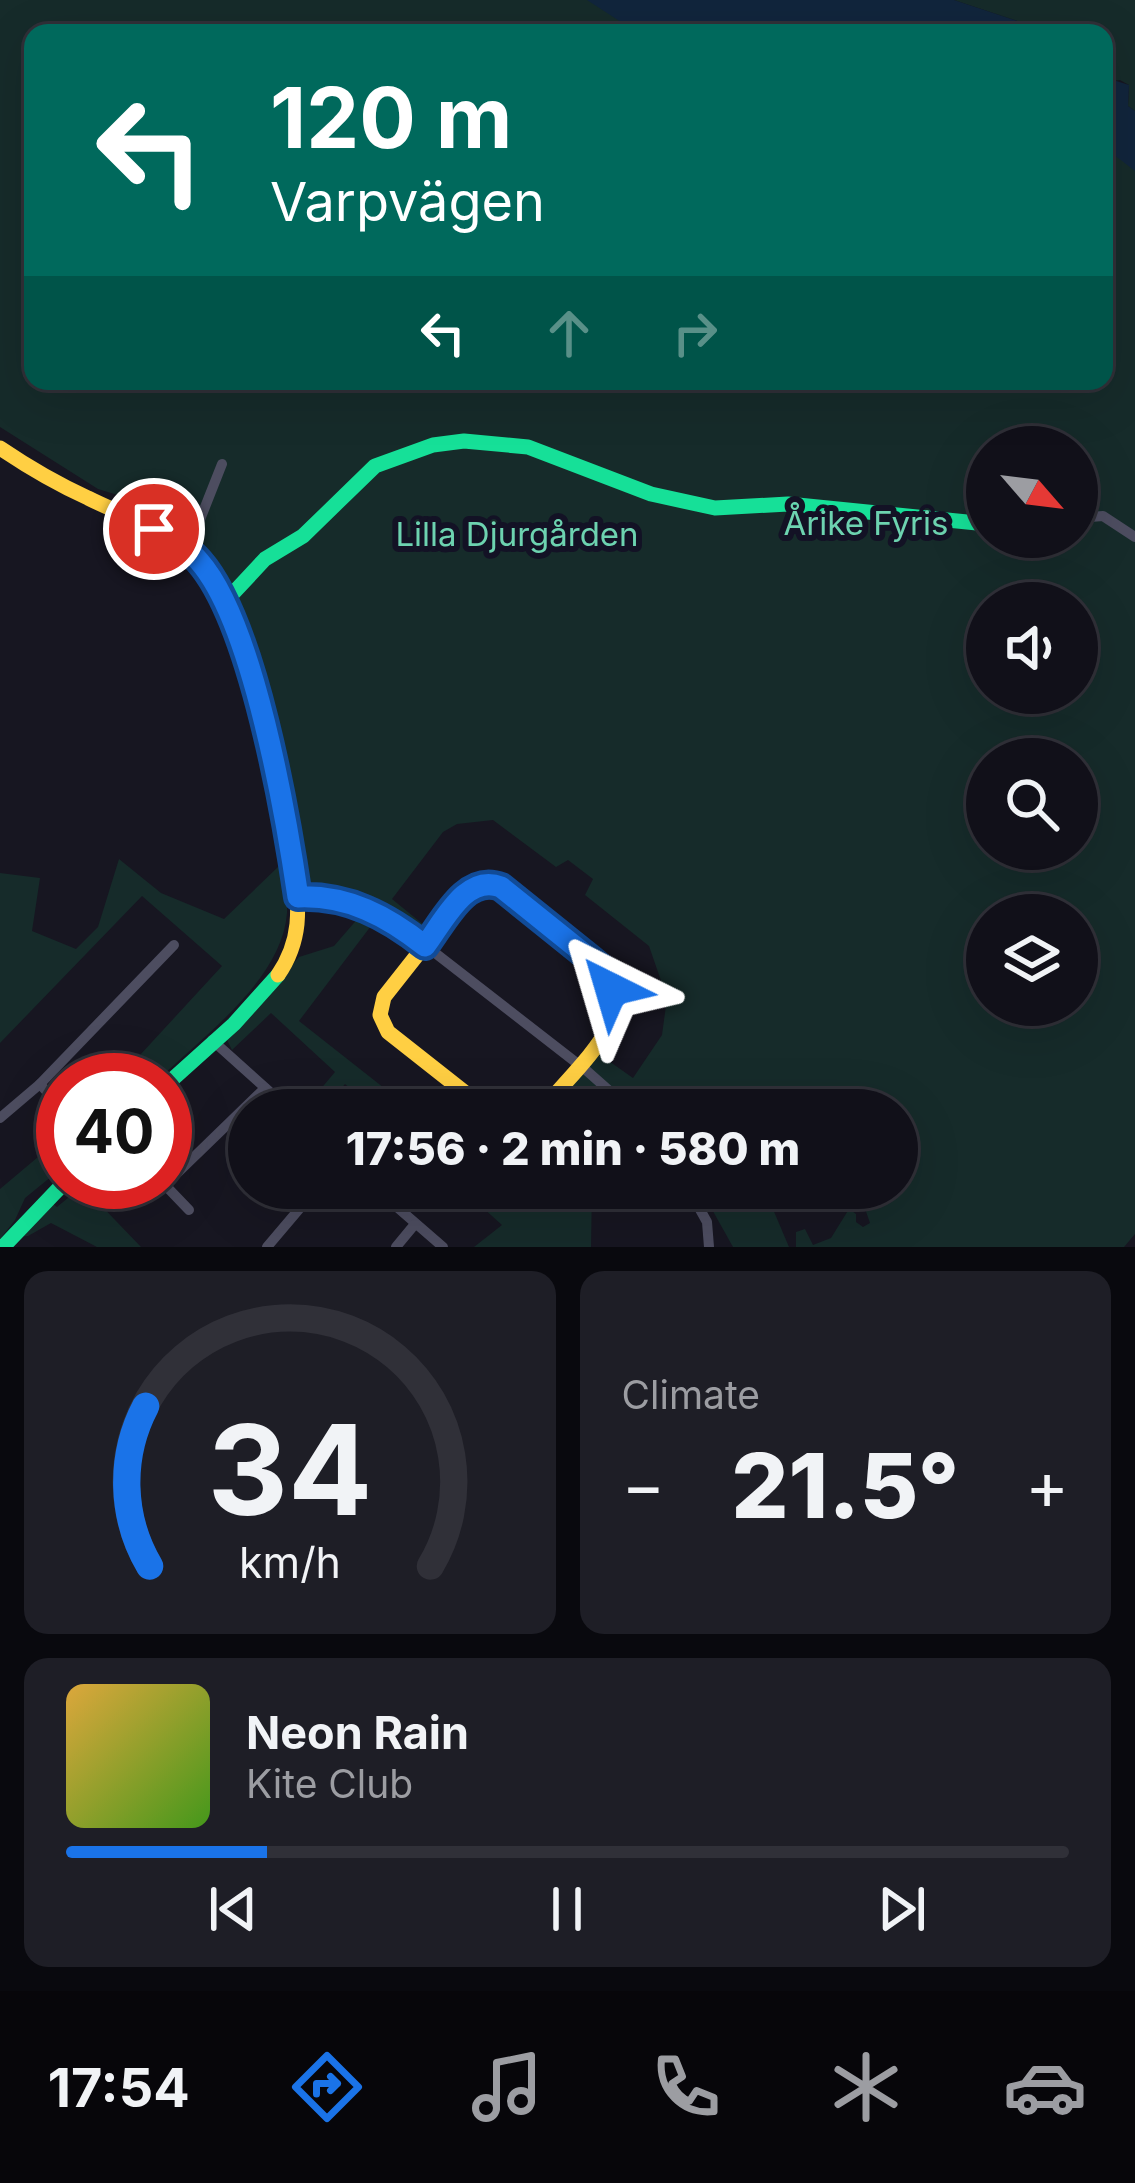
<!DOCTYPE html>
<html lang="en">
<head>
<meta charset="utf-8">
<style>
	body { margin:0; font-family:Inter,sans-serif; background:#1e1e26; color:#f1f3f6; height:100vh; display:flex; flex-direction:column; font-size:45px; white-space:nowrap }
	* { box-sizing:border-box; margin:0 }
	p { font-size:39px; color:#9c9da2 }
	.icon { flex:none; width:66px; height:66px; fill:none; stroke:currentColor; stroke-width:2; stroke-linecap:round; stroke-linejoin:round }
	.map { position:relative; height:1247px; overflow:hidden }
	.panel { display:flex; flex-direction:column; gap:24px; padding:24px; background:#09090e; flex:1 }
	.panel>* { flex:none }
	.guide { position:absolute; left:24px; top:24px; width:1089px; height:366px; border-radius:24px; box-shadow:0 12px 48px #0002,0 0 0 3px #303038; background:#00695c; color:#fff; overflow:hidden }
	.needle { width:78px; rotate:118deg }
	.buttons { position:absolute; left:966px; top:426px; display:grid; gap:24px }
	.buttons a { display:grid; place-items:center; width:132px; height:132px; border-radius:50%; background:#111019; box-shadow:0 12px 48px #0002,0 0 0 3px #303038; font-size:60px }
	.speed { position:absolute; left:36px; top:1053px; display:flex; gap:24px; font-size:60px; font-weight:700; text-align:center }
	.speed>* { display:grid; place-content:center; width:156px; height:156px; border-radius:50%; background:#111019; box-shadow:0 12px 48px #0002,0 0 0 3px #303038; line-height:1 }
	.speed .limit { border:18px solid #d22; background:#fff; color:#111 }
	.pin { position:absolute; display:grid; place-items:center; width:102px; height:102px; color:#fff; margin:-51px; border:6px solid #fff; border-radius:50%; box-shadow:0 3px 12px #0007 }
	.me { position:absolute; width:132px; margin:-66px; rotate:320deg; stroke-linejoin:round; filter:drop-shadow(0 0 9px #0008) }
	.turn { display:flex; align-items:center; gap:42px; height:252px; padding:0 48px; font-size:54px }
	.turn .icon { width:156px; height:156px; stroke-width:2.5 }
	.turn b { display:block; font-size:84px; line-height:102px }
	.lanes { display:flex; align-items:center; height:114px; padding:0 48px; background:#0003; justify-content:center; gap:60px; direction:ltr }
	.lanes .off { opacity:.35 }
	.big { font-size:90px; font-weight:800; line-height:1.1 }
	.panel .card { flex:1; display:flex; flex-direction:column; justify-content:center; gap:18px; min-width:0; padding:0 42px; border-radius:24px; background:#1e1e26 }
	.panel .dial { align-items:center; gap:0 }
	.dial svg { height:312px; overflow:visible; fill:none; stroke:#303038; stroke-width:7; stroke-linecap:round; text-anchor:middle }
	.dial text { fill:#f1f3f6; stroke:none }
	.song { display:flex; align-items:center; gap:36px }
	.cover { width:144px; height:144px; border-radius:18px; background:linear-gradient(135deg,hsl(40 70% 55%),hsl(100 70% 35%)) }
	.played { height:12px; border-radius:6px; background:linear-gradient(90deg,#1a73e8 20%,#303038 20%) }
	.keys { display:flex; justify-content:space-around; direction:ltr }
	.heat { display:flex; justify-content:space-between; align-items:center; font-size:66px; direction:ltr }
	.panel .tiles { flex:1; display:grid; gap:24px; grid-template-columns:1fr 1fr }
	.card:last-child { grid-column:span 2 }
	.trip { position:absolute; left:228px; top:1089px; width:690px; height:120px; border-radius:60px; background:#111019; box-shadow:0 12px 48px #0002,0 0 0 3px #303038; font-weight:800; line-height:120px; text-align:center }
	.tab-bar { display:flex; height:192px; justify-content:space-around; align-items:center; background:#07060a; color:#9c9da2 }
	.tab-bar .icon { width:84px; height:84px }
	.tab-bar .current { color:#1a73e8 }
	.tab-bar b { font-size:54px; color:#f1f3f6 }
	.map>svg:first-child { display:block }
	.green { fill:#162b2a; fill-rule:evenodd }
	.water { fill:#11253c }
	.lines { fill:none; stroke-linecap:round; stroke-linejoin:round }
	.street { stroke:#4d4d60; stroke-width:10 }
	.fast { stroke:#16e098; stroke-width:15 }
	.slow { stroke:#ffcf43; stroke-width:15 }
	.route-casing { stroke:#114b97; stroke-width:30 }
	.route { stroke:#1a73e8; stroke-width:21 }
	.labels { text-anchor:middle; stroke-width:12; stroke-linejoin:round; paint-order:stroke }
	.park-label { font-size:33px; fill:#6dd3b0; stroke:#131225 }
</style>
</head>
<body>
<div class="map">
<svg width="1135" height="1247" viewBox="0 0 1135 1247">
	<rect width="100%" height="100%" fill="#171621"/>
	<g class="green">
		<path d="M 0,0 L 658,0 L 785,33 L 33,33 L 33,381 L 1104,381 L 1104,123 L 1135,138 L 1135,1234 L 1124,1247 L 796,1247 L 796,1232 L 805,1229 L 813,1245 L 831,1238 L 849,1209 L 856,1214 L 856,1222 L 863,1227 L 870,1223 L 858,1188 L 897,1188 L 897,1110 L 543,1110 L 596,1052 L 633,1078 L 662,1035 L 667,998 L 649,946 L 585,895 L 593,879 L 568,860 L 556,867 L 493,820 L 457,824 L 443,832 L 392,899 L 430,930 L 428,933 C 408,933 395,915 378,907 C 354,896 325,900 304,886 L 288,785 L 272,723 L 250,652 L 222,587 L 131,509 L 134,500 L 98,489 L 0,427 ZM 987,447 L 1077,447 L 1077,537 L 987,537 ZM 987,603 L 1077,603 L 1077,693 L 987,693 ZM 987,759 L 1077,759 L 1077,849 L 987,849 ZM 987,915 L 1077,915 L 1077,1005 L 987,1005 Z"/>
		<polygon points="954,0 1135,0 1135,111 1128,106 1129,85 1120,80 1104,82 1104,33 1036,33 1023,23"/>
		<path d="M 119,859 L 161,893 L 224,919 L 279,866 C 282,881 288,898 287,913 C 282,980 203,1036 158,1080 L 117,1080 L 222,966 L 142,896 L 0,1043 L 0,873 L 40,878 L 32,931 L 76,949 L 98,927 Z"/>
		<polygon points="369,914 377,918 299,1021 412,1110 375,1110 345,1084 322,1110 303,1110 335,1072 271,1013 232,1050 226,1038 299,957 334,946 360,916"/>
		<polygon points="63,1136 63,1167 25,1198 15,1220 0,1239 0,1189"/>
		<polygon points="86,1182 94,1182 91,1195 141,1247 97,1247 51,1223 28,1236 17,1237 53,1204 57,1207 74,1193 77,1198"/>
		<polygon points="461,1188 510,1188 526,1200 539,1188 592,1188 591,1247 474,1247 502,1225"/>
		<polygon points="700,1188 764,1188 789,1247 733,1247"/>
	</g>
	<g class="water">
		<polygon points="587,0 954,0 1023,23 1036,33 638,33"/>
		<polygon points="1110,79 1129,85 1128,106 1135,111 1135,171 1104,147 1104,82"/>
	</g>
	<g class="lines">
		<g class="street">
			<polyline points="1077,518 1103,516 1135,537"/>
			<polyline points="188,550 222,464"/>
			<polyline points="298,897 344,901 403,928 587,1071 631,1110"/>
			<polyline points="212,1040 290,1110"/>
			<polyline points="40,1084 63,1110"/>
			<polyline points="0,1118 40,1084 174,945"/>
			<polyline points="375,1188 443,1247"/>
			<polyline points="688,1188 707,1222 709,1247"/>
			<polyline points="189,1210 165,1185 265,1088"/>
			<polyline points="267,1247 317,1188"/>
			<polyline points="396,1247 415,1224"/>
		</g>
		<g class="fast">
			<polyline points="223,604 265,559 303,536 375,466 433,445 464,441 528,447 651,494 715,508 788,504 987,524"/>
			<polyline points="165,1086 234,1024 278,975"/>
			<polyline points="3,1247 65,1182"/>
		</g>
		<g class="slow">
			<path d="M 0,448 C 28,467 57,484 88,498 C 123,516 164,527 193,556 C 247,610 304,846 297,924 C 295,943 289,959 278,975"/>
			<path d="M 487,1110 L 388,1032 L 380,1015 L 384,997 L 466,893 L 482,884 L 501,887 C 536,915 636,973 608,1028 C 594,1055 561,1086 542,1110"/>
		</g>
	</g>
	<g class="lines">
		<defs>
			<path id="route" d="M 154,529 C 170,539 187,547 199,561 C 253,622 286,815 298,897 C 348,895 387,916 425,946 C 444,921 466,873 501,887 L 593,961 L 606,972 L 611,989"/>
		</defs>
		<use href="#route" class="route-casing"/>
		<use href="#route" class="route"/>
	</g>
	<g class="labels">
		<g class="park-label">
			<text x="866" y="535">Årike Fyris</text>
			<text x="517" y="546">Lilla Djurgården</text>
		</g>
	</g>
</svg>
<div class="buttons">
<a><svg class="needle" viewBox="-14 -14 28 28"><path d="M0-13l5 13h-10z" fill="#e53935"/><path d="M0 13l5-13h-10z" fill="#9c9da2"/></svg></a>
<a><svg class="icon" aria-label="sound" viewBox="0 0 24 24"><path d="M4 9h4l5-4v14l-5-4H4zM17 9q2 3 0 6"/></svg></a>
<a><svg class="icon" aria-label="search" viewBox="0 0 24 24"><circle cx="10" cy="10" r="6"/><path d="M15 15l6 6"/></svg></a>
<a><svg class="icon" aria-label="layers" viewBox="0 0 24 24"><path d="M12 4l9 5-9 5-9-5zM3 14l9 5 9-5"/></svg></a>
</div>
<div class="speed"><div class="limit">40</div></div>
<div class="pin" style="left:154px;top:529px;background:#d93025"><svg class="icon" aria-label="arrive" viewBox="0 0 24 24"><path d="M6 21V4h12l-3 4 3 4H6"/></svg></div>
<svg class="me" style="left:611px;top:989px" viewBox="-20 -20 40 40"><path d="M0-17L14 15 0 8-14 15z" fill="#1a73e8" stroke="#fff" stroke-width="4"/></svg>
<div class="trip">17:56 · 2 min · 580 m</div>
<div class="guide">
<div class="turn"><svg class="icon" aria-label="left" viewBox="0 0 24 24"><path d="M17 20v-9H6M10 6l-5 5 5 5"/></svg><div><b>120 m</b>Varpvägen</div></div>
<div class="lanes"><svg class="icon" aria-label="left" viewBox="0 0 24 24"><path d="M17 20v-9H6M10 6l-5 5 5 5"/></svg><svg class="icon off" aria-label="ahead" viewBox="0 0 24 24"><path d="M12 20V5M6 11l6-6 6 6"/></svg><svg class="icon off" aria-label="right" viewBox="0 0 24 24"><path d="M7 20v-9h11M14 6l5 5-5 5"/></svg></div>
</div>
</div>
<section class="panel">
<div class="tiles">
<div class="card dial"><svg viewBox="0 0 100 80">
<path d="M14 69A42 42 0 1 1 86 69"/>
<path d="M14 69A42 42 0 0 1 13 28" stroke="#1a73e8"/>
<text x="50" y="56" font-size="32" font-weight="700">34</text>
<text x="50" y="72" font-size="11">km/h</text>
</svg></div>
<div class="card"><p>Climate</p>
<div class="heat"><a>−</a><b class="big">21.5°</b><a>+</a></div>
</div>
<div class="card">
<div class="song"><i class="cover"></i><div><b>Neon Rain</b><p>Kite Club</p></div></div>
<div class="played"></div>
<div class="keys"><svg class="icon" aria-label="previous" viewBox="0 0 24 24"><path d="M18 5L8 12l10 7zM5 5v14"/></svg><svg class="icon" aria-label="pause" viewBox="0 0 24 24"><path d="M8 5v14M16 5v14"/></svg><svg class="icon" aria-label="next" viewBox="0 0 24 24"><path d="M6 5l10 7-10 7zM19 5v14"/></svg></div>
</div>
</div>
</section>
<nav class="tab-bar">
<b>17:54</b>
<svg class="icon current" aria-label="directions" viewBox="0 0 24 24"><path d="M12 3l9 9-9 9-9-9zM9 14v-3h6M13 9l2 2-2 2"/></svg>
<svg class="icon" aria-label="music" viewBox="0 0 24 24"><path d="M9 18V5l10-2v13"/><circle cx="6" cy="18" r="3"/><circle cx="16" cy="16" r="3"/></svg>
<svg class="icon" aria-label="phone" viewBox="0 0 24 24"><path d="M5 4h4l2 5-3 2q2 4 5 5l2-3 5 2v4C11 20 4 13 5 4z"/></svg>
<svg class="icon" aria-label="climate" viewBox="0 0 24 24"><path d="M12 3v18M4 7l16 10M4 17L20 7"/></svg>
<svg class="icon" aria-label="car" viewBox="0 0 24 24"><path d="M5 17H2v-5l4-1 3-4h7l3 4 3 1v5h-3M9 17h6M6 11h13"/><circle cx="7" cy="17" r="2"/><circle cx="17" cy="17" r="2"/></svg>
</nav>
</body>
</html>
